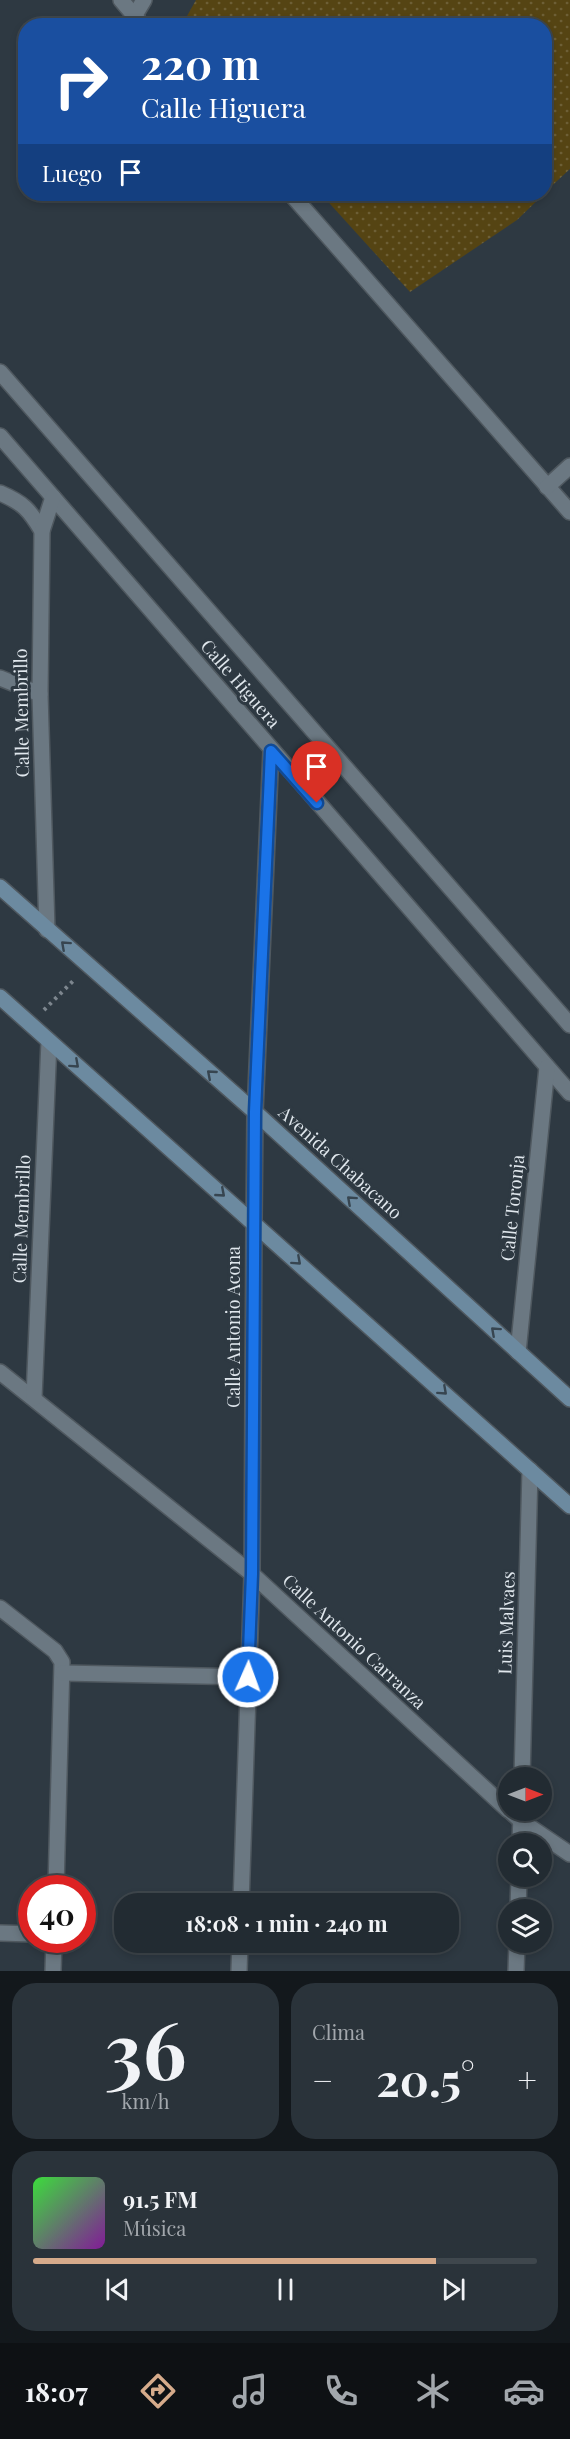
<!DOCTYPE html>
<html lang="es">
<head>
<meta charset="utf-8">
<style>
	body { margin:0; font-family:"Playfair Display",serif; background:#2a333a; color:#f1f3f6; height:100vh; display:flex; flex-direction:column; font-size:22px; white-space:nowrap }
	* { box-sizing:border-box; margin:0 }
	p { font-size:20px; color:#a2a7ac }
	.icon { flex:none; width:33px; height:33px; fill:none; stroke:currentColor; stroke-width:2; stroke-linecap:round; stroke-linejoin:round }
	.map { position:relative; height:1971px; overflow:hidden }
	.sheet { display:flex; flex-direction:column; gap:12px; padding:12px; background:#13181c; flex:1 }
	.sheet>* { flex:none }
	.hud { position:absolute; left:18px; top:18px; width:534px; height:183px; border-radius:24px; box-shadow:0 3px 9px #0003,0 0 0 2px #3f474d; background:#1a4fa0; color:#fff; overflow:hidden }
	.needle { width:39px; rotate:90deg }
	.buttons { position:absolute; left:498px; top:1767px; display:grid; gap:12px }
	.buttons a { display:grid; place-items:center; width:54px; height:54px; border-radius:50%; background:#222b32; box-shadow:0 3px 9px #0003,0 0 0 2px #3f474d; font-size:30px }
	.speed { position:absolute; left:18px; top:1875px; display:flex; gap:12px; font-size:30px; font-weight:700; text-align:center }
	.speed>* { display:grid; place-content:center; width:78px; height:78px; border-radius:50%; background:#222b32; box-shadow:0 3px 9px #0003,0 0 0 2px #3f474d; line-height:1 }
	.speed .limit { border:9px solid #d22; background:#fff; color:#111 }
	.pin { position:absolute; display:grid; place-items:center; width:51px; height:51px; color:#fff; margin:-62px -26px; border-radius:50% 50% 50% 0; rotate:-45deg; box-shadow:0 0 6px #0007 }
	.pin .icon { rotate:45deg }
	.me { position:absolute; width:66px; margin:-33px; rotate:2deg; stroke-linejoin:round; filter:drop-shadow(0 0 4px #0008) }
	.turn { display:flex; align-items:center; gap:21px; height:126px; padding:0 24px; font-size:27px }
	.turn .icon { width:78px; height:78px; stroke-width:2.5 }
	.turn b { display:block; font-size:42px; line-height:51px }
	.then { display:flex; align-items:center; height:57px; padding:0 24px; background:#0003; gap:12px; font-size:22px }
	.big { font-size:45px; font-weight:700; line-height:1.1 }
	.sheet .card { flex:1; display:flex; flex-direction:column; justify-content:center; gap:9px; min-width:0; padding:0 21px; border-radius:24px; background:#2a333a }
	.sheet .dial { align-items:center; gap:0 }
	.dial b { font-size:78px; line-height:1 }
	.song { display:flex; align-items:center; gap:18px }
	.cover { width:72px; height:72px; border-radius:9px; background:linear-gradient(135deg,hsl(120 70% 55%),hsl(290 70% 35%)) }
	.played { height:6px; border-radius:3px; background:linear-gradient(90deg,#d6ab8b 80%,#3f474d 80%) }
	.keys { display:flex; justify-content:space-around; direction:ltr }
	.heat { display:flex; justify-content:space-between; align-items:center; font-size:33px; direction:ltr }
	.sheet .tiles { flex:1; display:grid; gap:12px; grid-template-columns:1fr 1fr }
	.card:last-child { grid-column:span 2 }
	.trip { position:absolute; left:114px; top:1893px; width:345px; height:60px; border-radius:24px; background:#222b32; box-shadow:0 3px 9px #0003,0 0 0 2px #3f474d; font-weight:700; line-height:60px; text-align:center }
	.dock { display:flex; height:96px; justify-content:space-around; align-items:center; background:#0e1114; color:#a2a7ac }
	.dock .icon { width:42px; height:42px }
	.dock .active { color:#d6ab8b }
	.dock b { font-size:27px; color:#f1f3f6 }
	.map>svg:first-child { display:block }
	.green { fill:url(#green-dots) }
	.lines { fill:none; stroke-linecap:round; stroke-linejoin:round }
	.service-casing { stroke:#4f585f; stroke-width:18 }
	.minor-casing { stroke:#4f585f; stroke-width:18 }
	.tertiary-casing { stroke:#4f585f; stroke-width:18 }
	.secondary-casing { stroke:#4f585f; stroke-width:18 }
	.path { stroke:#7d868e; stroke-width:4; stroke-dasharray:3 4.5; stroke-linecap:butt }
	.service { stroke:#6b7882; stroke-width:15 }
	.minor { stroke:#6b7882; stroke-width:15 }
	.tertiary { stroke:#6b7882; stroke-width:15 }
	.secondary { stroke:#6c8aa0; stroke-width:15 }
	.oneway { stroke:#374550 }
	.route-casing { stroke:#114b97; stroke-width:15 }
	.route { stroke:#1a73e8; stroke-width:10 }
	.labels { text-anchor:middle; stroke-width:6; stroke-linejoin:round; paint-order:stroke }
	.street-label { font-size:18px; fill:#e0e7ed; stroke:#2e3942 }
</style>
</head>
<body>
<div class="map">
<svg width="570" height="1971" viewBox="0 0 570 1971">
	<defs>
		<pattern id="green-dots" width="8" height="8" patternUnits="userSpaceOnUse" patternTransform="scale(1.5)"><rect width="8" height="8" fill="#554413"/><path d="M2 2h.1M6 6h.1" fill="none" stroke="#6d5f36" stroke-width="1.8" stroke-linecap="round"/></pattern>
	</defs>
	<rect width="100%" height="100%" fill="#2e3942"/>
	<g class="green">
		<polygon points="196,0 570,0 570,169 544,193 544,26 182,25"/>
		<polygon points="321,194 544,194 517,220 410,292"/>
	</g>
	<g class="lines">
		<defs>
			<polyline id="service" points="135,15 144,0"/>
			<g id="minor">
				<polyline points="121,0 143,26"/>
				<polyline points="291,194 570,512"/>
				<polyline points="0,372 570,1025"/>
				<polyline points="0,436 570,1093"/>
				<polyline points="547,487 570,466"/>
				<path d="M 0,493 C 23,503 29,509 42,531"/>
				<polyline points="0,678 40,694"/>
				<polyline points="47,930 40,694 42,531 53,497"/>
				<polyline points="254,1222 255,1112 271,751"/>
				<polyline points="518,1352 547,1067"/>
				<polyline points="0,1372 252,1574 508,1810"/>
				<polyline points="34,1398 49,1041"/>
				<polyline points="0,1608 55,1651 62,1662 56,1888"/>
				<polyline points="63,1673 248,1677"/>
				<polyline points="522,1778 530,1470"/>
				<polyline points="509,1810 521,1821 570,1854"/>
				<polyline points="520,1844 521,1814"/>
				<polyline points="518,1910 519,1876"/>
				<polyline points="0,1933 32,1934"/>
				<polyline points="53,1971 54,1940"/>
				<polyline points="516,1971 517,1942"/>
			</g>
			<g id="tertiary">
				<polyline points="241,1904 252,1574 254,1222"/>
				<polyline points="239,1971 240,1942"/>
			</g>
			<g id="secondary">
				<polyline points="0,887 255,1112 570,1399"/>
				<polyline points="0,997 570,1506"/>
			</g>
		</defs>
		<use href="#service" class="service-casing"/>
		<use href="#minor" class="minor-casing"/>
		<use href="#tertiary" class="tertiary-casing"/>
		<use href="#secondary" class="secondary-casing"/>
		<polyline class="path" points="44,1010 75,979"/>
		<use href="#service" class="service"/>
		<use href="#minor" class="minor"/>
		<use href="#tertiary" class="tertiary"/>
		<use href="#secondary" class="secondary"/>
	</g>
	<defs><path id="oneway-chevron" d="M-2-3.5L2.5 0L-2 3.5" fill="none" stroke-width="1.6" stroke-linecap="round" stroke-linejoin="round" transform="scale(1.5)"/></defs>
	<g class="oneway">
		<use href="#oneway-chevron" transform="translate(65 945) rotate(-138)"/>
		<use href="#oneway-chevron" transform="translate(75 1064) rotate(42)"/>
		<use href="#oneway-chevron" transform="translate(211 1074) rotate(-139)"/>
		<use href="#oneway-chevron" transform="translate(221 1193) rotate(41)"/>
		<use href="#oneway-chevron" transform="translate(351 1200) rotate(-138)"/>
		<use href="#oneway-chevron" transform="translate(297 1261) rotate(42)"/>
		<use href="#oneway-chevron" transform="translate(495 1331) rotate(-138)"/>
		<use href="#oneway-chevron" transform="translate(443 1391) rotate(42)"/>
	</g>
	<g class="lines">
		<defs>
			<polyline id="route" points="248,1677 252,1574 255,1112 271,751 317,803"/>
		</defs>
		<use href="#route" class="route-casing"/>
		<use href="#route" class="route"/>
	</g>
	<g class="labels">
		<g class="street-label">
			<text transform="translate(240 684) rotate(49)" y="6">Calle Higuera</text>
			<text transform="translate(22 713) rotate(-91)" y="6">Calle Membrillo</text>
			<text transform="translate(340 1163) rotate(42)" y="6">Avenida Chabacano</text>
			<text transform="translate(513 1208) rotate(-84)" y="6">Calle Toronja</text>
			<text transform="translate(22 1219) rotate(-88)" y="6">Calle Membrillo</text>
			<text transform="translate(234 1327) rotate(-90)" y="6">Calle Antonio Acona</text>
			<text transform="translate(507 1623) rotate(-88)" y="6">Luis Malvaes</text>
			<text transform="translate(354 1642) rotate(43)" y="6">Calle Antonio Carranza</text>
		</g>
	</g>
</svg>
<div class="buttons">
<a><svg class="needle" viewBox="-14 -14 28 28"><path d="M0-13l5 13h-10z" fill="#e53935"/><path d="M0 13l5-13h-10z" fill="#a2a7ac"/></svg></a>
<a><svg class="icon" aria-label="search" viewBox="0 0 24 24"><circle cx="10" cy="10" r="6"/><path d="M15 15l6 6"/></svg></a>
<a><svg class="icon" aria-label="layers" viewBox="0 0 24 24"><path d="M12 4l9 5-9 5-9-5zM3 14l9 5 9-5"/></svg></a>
</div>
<div class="speed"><div class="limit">40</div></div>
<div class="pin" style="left:317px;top:803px;background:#d93025"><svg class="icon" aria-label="arrive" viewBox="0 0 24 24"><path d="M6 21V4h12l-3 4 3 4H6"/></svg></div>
<svg class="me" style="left:248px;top:1677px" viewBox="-20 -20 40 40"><circle r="17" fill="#1a73e8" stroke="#fff" stroke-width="3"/><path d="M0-11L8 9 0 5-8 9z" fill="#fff"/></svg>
<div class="trip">18:08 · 1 min · 240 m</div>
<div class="hud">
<div class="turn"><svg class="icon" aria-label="right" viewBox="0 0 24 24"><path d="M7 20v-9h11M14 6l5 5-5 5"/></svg><div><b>220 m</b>Calle Higuera</div></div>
<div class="then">Luego<svg class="icon" aria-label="arrive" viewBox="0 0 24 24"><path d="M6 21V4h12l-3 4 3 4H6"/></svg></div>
</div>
</div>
<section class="sheet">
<div class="tiles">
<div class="card dial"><b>36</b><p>km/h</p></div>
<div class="card"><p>Clima</p>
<div class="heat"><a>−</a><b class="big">20.5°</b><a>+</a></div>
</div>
<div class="card">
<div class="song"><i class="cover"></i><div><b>91.5 FM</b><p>Música</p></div></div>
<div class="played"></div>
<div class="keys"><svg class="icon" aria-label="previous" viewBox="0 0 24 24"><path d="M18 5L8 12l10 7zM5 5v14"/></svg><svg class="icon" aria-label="pause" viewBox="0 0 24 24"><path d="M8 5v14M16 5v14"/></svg><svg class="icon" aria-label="next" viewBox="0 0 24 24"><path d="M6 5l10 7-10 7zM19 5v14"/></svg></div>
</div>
</div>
</section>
<nav class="dock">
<b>18:07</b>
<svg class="icon active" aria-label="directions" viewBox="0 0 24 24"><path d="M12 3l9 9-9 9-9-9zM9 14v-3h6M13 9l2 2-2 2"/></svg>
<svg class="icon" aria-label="music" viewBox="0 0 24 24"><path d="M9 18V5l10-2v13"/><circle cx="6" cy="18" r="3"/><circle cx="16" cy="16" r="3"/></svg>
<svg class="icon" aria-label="phone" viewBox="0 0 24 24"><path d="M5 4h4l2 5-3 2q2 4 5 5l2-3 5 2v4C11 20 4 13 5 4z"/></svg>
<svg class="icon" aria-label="climate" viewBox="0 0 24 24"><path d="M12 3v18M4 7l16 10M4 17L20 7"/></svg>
<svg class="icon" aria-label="car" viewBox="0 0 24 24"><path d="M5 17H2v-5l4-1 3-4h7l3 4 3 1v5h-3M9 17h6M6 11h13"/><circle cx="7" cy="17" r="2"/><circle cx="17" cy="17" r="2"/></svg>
</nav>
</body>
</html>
